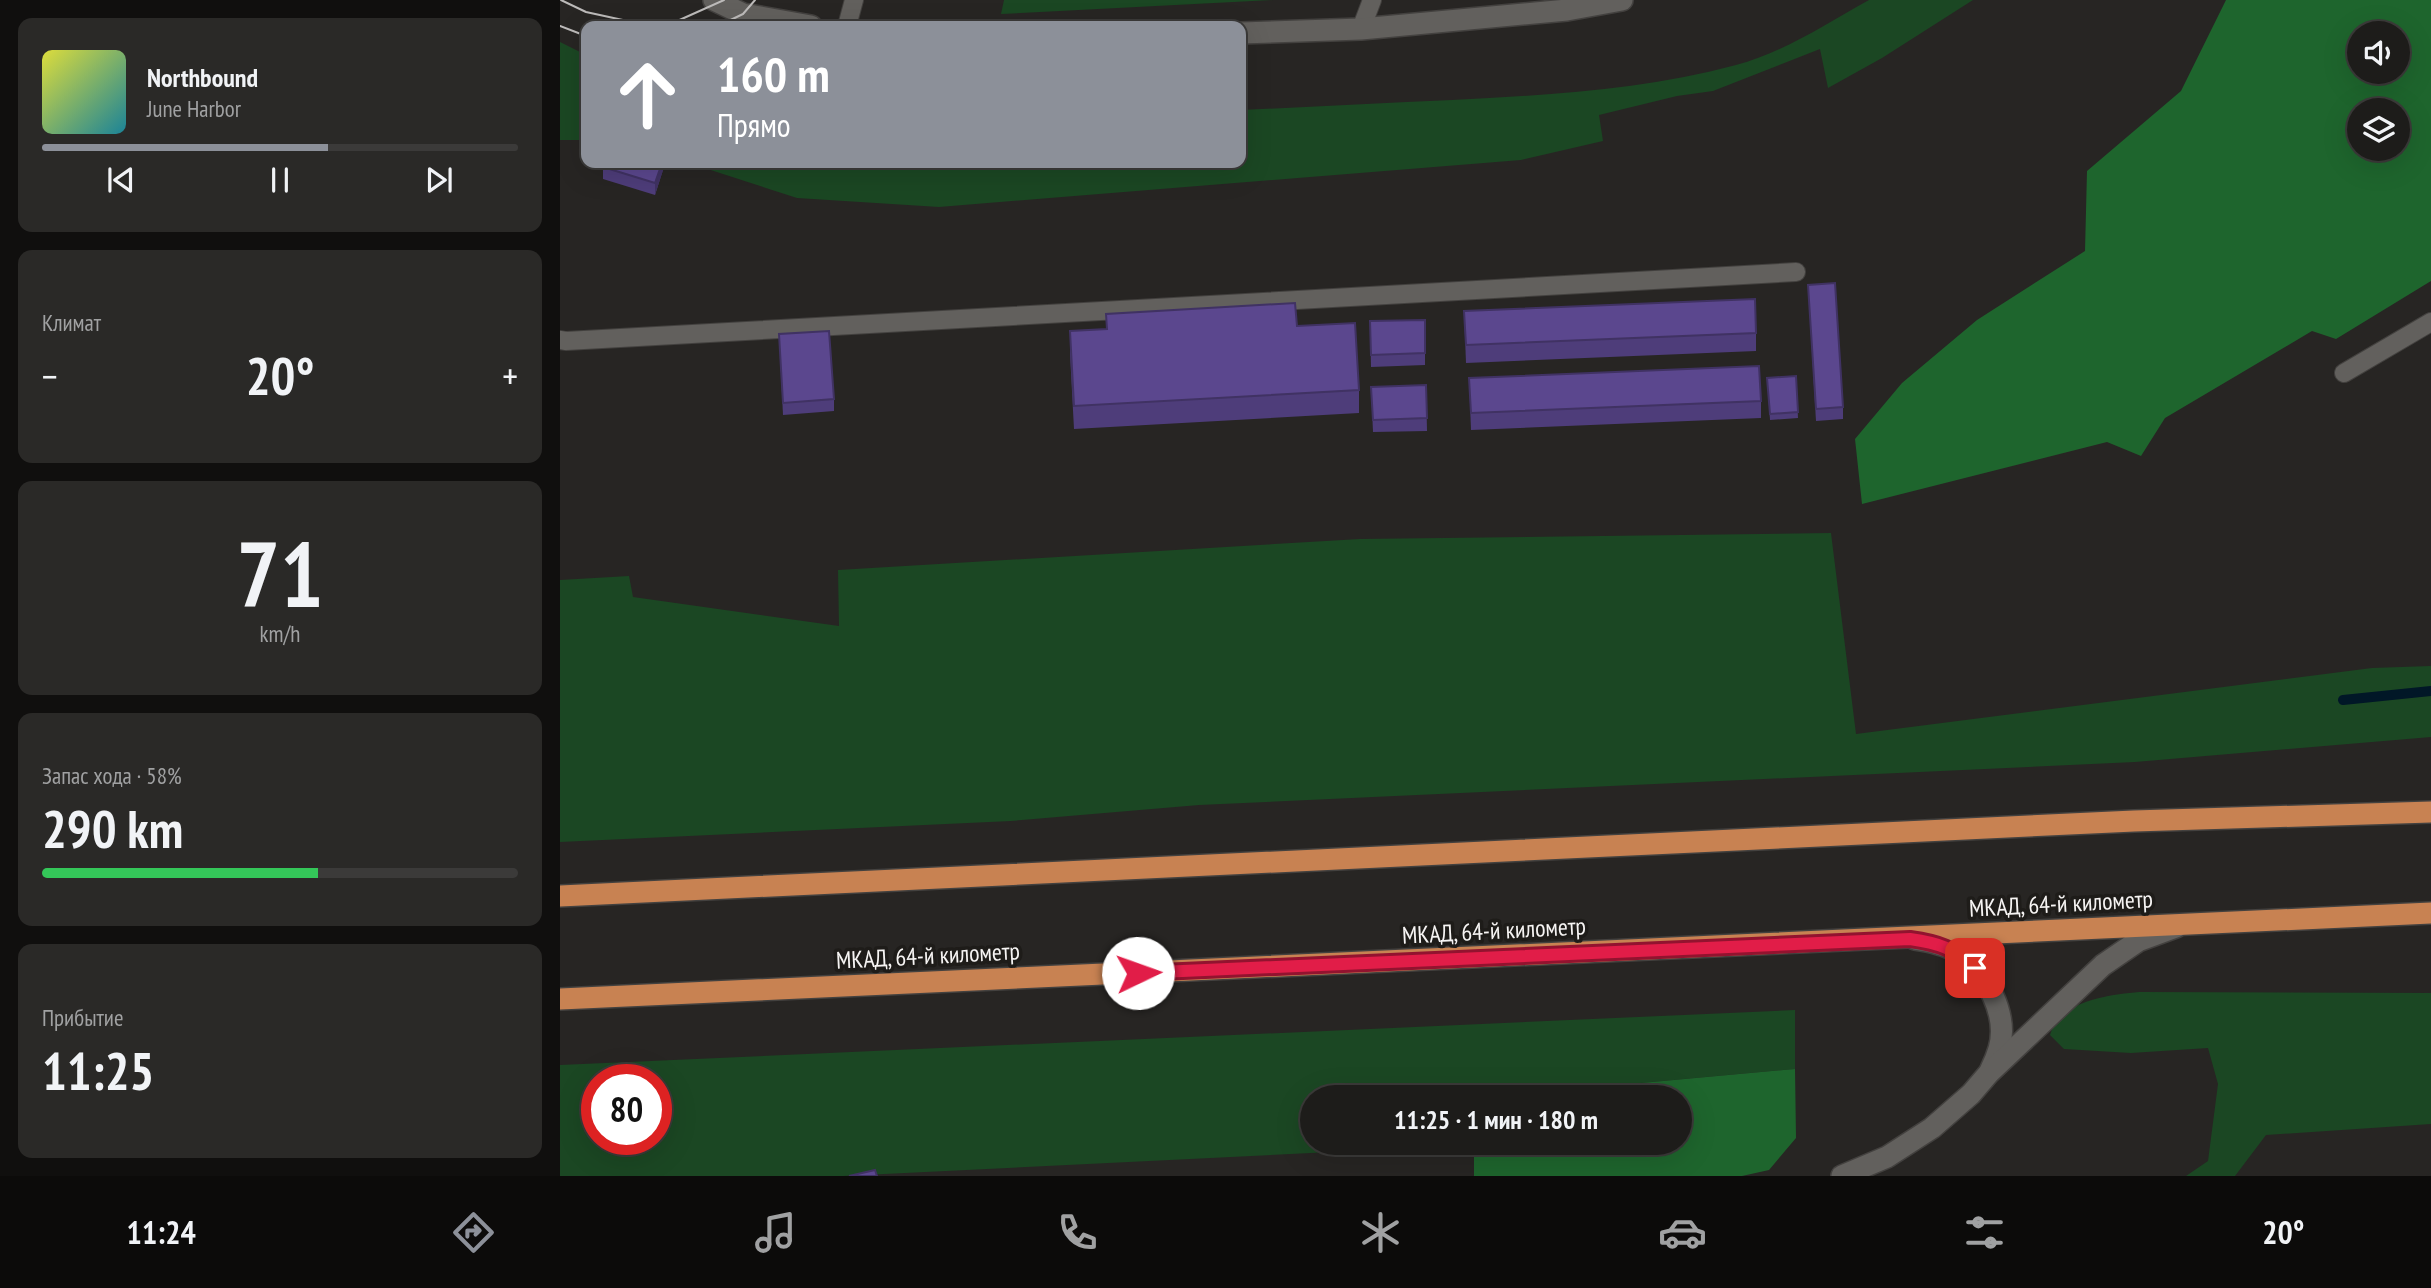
<!DOCTYPE html>
<html lang="ru">
<head>
<meta charset="utf-8">
<style>
	body { margin:0; font-family:"PT Sans Narrow",sans-serif; background:#2a2927; color:#f1f3f6; height:100vh; display:flex; flex-direction:column; font-size:26px; white-space:nowrap }
	* { box-sizing:border-box; margin:0 }
	p { font-size:23px; color:#a0a1a2 }
	.icon { flex:none; width:38px; height:38px; fill:none; stroke:currentColor; stroke-width:2; stroke-linecap:round; stroke-linejoin:round }
	.map { position:relative; flex:1; overflow:hidden }
	.drawer { display:flex; flex-direction:column; gap:18px; padding:18px; background:#100f0e; width:560px }
	.drawer>* { flex:none }
	.hud { position:absolute; left:21px; top:21px; width:665px; height:147px; border-radius:14px; box-shadow:0 7px 28px #0002,0 0 0 2px #3b3a39; background:#8c9099; color:#fff; overflow:hidden }
	.controls { position:absolute; left:1787px; top:21px; display:grid; gap:14px }
	.controls a { display:grid; place-items:center; width:63px; height:63px; border-radius:50%; background:#1d1c1a; box-shadow:0 7px 28px #0002,0 0 0 2px #3b3a39; font-size:35px }
	.speed { position:absolute; left:21px; top:1064px; display:flex; gap:14px; font-size:35px; font-weight:700; text-align:center }
	.speed>* { display:grid; place-content:center; width:91px; height:91px; border-radius:50%; background:#1d1c1a; box-shadow:0 7px 28px #0002,0 0 0 2px #3b3a39; line-height:1 }
	.speed .limit { border:10px solid #d22; background:#fff; color:#111 }
	.pin { position:absolute; display:grid; place-items:center; width:60px; height:60px; color:#fff; margin:-30px; border-radius:14px; box-shadow:0 4px 10px #0006 }
	.me { position:absolute; width:77px; margin:-38px; rotate:87deg; stroke-linejoin:round; filter:drop-shadow(0 0 5px #0008) }
	.turn { display:flex; align-items:center; gap:24px; height:147px; padding:0 21px; font-size:32px }
	.turn .icon { width:91px; height:91px; stroke-width:2.5 }
	.turn b { display:block; font-size:49px; line-height:60px }
	.big { font-size:52px; font-weight:700; line-height:1.1 }
	.drawer .card { flex:1; display:flex; flex-direction:column; justify-content:center; gap:10px; min-width:0; padding:0 24px; border-radius:14px; background:#2a2927 }
	.drawer .dial { align-items:center; gap:0 }
	.dial b { font-size:91px; line-height:1 }
	.song { display:flex; align-items:center; gap:21px }
	.cover { width:84px; height:84px; border-radius:10px; background:linear-gradient(135deg,hsl(60 70% 55%),hsl(190 70% 35%)) }
	.played { height:7px; border-radius:4px; background:linear-gradient(90deg,#8c9099 60%,#3b3a39 60%) }
	.keys { display:flex; justify-content:space-around; direction:ltr }
	.heat { display:flex; justify-content:space-between; align-items:center; font-size:38px; direction:ltr }
	.charge { height:10px; border-radius:5px; background:linear-gradient(90deg,#34c759 58%,#3b3a39 0) }
	.trip { position:absolute; left:740px; top:1085px; width:392px; height:70px; border-radius:35px; background:#1d1c1a; box-shadow:0 7px 28px #0002,0 0 0 2px #3b3a39; font-weight:700; line-height:70px; text-align:center }
	.tabs { display:flex; height:112px; justify-content:space-around; align-items:center; background:#0c0b0a; color:#a0a1a2 }
	.tabs .icon { width:49px; height:49px }
	.tabs .current { color:#8c9099 }
	.tabs b { font-size:32px; color:#f1f3f6 }
	main { display:flex; flex:1; min-height:0 }
	.map>svg:first-child { display:block }
	.green { fill:#1b4723; fill-rule:evenodd }
	.forest { fill:#1e652d; fill-rule:evenodd }
	.lines { fill:none; stroke-linecap:round; stroke-linejoin:round }
	.stream { stroke:#011727; stroke-width:10 }
	.service-casing { stroke:#43413f; stroke-width:20 }
	.tertiary-casing { stroke:#43413f; stroke-width:24 }
	.trunk-casing { stroke:#43413f; stroke-width:24 }
	.service { stroke:#62605d; stroke-width:18 }
	.tertiary { stroke:#62605d; stroke-width:21 }
	.trunk { stroke:#c88252; stroke-width:21 }
	.tram { stroke:#bdbbba; stroke-width:2 }
	.wall { fill:#4e3d7a }
	.shaded-wall { fill:#403263 }
	.building { fill:#5b478e; stroke:#403263; stroke-width:2 }
	.route-casing { stroke:#92132f; stroke-width:18 }
	.route { stroke:#e11d48; stroke-width:12 }
	.labels { text-anchor:middle; stroke-width:7; stroke-linejoin:round; paint-order:stroke }
	.street-label { font-size:24px; fill:#f6f4f3; stroke:#1e1c19 }
</style>
</head>
<body>
<main>
<section class="drawer">
<div class="card">
<div class="song"><i class="cover"></i><div><b>Northbound</b><p>June Harbor</p></div></div>
<div class="played"></div>
<div class="keys"><svg class="icon" aria-label="previous" viewBox="0 0 24 24"><path d="M18 5L8 12l10 7zM5 5v14"/></svg><svg class="icon" aria-label="pause" viewBox="0 0 24 24"><path d="M8 5v14M16 5v14"/></svg><svg class="icon" aria-label="next" viewBox="0 0 24 24"><path d="M6 5l10 7-10 7zM19 5v14"/></svg></div>
</div>
<div class="card"><p>Климат</p>
<div class="heat"><a>−</a><b class="big">20°</b><a>+</a></div>
</div>
<div class="card dial"><b>71</b><p>km/h</p></div>
<div class="card"><p>Запас хода · 58%</p><b class="big">290 km</b><div class="charge"></div></div>
<div class="card"><p>Прибытие</p><b class="big">11:25</b></div>
</section>
<div class="map">
<svg width="1871" height="1176" viewBox="0 0 1871 1176">
	<rect width="100%" height="100%" fill="#272523"/>
	<g class="green">
		<polygon points="444,0 713,0 441,14"/>
		<path d="M 1309,0 L 1413,0 L 1322,58 L 1268,88 L 1260,49 L 1153,91 L 1117,96 L 1039,115 L 1043,141 L 961,160 L 379,207 L 237,198 L 129,163 L 681,163 L 681,110 C 751,107 822,103 892,100 C 987,95 1084,90 1176,65 C 1224,52 1266,24 1309,0 Z"/>
		<polygon points="0,42 26,55 26,140 0,140"/>
		<polygon points="1271,533 1296,734 1812,668 1871,666 1871,737 1575,762 639,805 451,821 0,842 0,580 69,576 73,597 279,626 278,570 800,539"/>
		<path d="M 1579,992 L 1871,993 L 1871,1124 L 1706,1135 L 1675,1176 L 1626,1176 L 1648,1161 L 1658,1084 L 1648,1048 L 1571,1053 L 1504,1049 L 1490,1035 C 1500,1000 1549,995 1579,992 Z"/>
		<path d="M 1235,1010 L 1235,1069 L 927,1097 L 752,1097 L 752,1143 L 914,1143 L 913,1145 L 283,1176 L 0,1176 L 0,1065 ZM 37,1080 L 96,1080 L 96,1139 L 37,1139 Z"/>
	</g>
	<g class="forest">
		<path d="M 1666,0 L 1871,0 L 1871,281 L 1776,339 L 1752,331 L 1605,418 L 1581,456 L 1547,442 L 1302,504 L 1295,439 L 1342,383 L 1417,320 L 1525,251 L 1527,171 L 1621,91 ZM 1799,33 L 1838,33 L 1838,72 L 1799,72 ZM 1799,110 L 1838,110 L 1838,149 L 1799,149 Z"/>
		<polygon points="1235,1069 1236,1138 1209,1170 1182,1176 914,1176 914,1143 1120,1143 1120,1097 927,1097"/>
	</g>
	<g class="lines">
		<polyline class="stream" points="1783,700 1871,691"/>
		<defs>
			<g id="service">
				<polyline points="287,26 294,0"/>
				<polyline points="801,29 812,0"/>
				<polyline points="0,340 6,341 1236,272"/>
				<polyline points="1784,373 1871,322"/>
			</g>
			<g id="tertiary">
				<polyline points="154,0 183,14 251,26"/>
				<polyline points="681,33 801,29 1007,10 1062,0"/>
				<path d="M 1355,939 C 1369,941 1385,944 1397,952 C 1426,971 1449,1015 1439,1049 C 1437,1056 1434,1063 1431,1069"/>
				<polyline points="1282,1176 1327,1157 1372,1128 1411,1094 1429,1073 1543,965 1578,941 1616,927"/>
			</g>
			<g id="trunk">
				<polyline points="0,896 1574,821 1871,812"/>
				<polyline points="0,999 1871,913"/>
			</g>
		</defs>
		<use href="#service" class="service-casing"/>
		<use href="#tertiary" class="tertiary-casing"/>
		<use href="#trunk" class="trunk-casing"/>
		<use href="#service" class="service"/>
		<use href="#tertiary" class="tertiary"/>
		<use href="#trunk" class="trunk"/>
		<g class="tram">
			<polyline points="1,0 26,12 72,22 115,22 164,0"/>
			<polyline points="0,26 26,36"/>
			<polyline points="158,26 183,14 195,0"/>
		</g>
	</g>
	<g class="wall">
		<polygon points="103,163 103,170 95,195 43,179 43,167"/>
		<polygon points="1248,285 1283,407 1283,419 1256,421"/>
		<polygon points="904,311 1196,333 1196,351 906,363"/>
		<polygon points="546,314 737,326 799,390 799,413 514,429 510,354 510,331 546,329"/>
		<polygon points="865,320 865,365 811,367 810,321"/>
		<polygon points="219,334 274,399 274,411 223,415"/>
		<polygon points="1236,376 1238,418 1210,420 1207,378"/>
		<polygon points="909,378 1201,401 1201,418 911,430"/>
		<polygon points="866,385 867,431 813,432 811,387"/>
	</g>
	<polygon class="shaded-wall" points="102,163 103,163 103,170 95,195 95,183"/>
	<g class="building">
		<polygon points="44,163 102,163 95,183 43,167"/>
		<polygon points="1275,283 1283,407 1256,409 1248,285"/>
		<polygon points="1195,299 1196,333 906,345 904,311"/>
		<polygon points="735,303 737,326 795,323 799,390 514,406 510,331 547,329 546,314"/>
		<polygon points="865,320 865,353 811,355 810,321"/>
		<polygon points="269,331 274,399 223,403 219,334"/>
		<polygon points="1199,366 1201,401 911,413 909,378"/>
		<polygon points="1236,376 1238,412 1210,414 1207,378"/>
		<polygon points="866,385 867,418 813,420 811,387"/>
		<polygon points="315,1170 317,1176 289,1176"/>
	</g>
	<g class="lines">
		<defs>
			<path id="route" d="M 578,973 L 1350,939 C 1379,943 1393,948 1415,968"/>
		</defs>
		<use href="#route" class="route-casing"/>
		<use href="#route" class="route"/>
	</g>
	<g class="labels">
		<g class="street-label">
			<text transform="translate(1501 904) rotate(-3)" y="8">МКАД, 64-й километр</text>
			<text transform="translate(934 931) rotate(-3)" y="8">МКАД, 64-й километр</text>
			<text transform="translate(368 956) rotate(-3)" y="8">МКАД, 64-й километр</text>
		</g>
	</g>
</svg>
<div class="controls">
<a><svg class="icon" aria-label="sound" viewBox="0 0 24 24"><path d="M4 9h4l5-4v14l-5-4H4zM17 9q2 3 0 6"/></svg></a>
<a><svg class="icon" aria-label="layers" viewBox="0 0 24 24"><path d="M12 4l9 5-9 5-9-5zM3 14l9 5 9-5"/></svg></a>
</div>
<div class="speed"><div class="limit">80</div></div>
<div class="pin" style="left:1415px;top:968px;background:#d93025"><svg class="icon" aria-label="arrive" viewBox="0 0 24 24"><path d="M6 21V4h12l-3 4 3 4H6"/></svg></div>
<svg class="me" style="left:578px;top:973px" viewBox="-20 -20 40 40"><circle r="19" fill="#fff"/><path d="M0-13L10 11 0 6-10 11z" fill="#e11d48"/></svg>
<div class="trip">11:25 · 1 мин · 180 m</div>
<div class="hud">
<div class="turn"><svg class="icon" aria-label="ahead" viewBox="0 0 24 24"><path d="M12 20V5M6 11l6-6 6 6"/></svg><div><b>160 m</b>Прямо</div></div>
</div>
</div>
</main>
<nav class="tabs">
<b>11:24</b>
<svg class="icon current" aria-label="directions" viewBox="0 0 24 24"><path d="M12 3l9 9-9 9-9-9zM9 14v-3h6M13 9l2 2-2 2"/></svg>
<svg class="icon" aria-label="music" viewBox="0 0 24 24"><path d="M9 18V5l10-2v13"/><circle cx="6" cy="18" r="3"/><circle cx="16" cy="16" r="3"/></svg>
<svg class="icon" aria-label="phone" viewBox="0 0 24 24"><path d="M5 4h4l2 5-3 2q2 4 5 5l2-3 5 2v4C11 20 4 13 5 4z"/></svg>
<svg class="icon" aria-label="climate" viewBox="0 0 24 24"><path d="M12 3v18M4 7l16 10M4 17L20 7"/></svg>
<svg class="icon" aria-label="car" viewBox="0 0 24 24"><path d="M5 17H2v-5l4-1 3-4h7l3 4 3 1v5h-3M9 17h6M6 11h13"/><circle cx="7" cy="17" r="2"/><circle cx="17" cy="17" r="2"/></svg>
<svg class="icon" aria-label="filters" viewBox="0 0 24 24"><path d="M4 7h16M4 17h16"/><circle cx="9" cy="7" r="2"/><circle cx="15" cy="17" r="2"/></svg>
<b>20°</b>
</nav>
</body>
</html>
